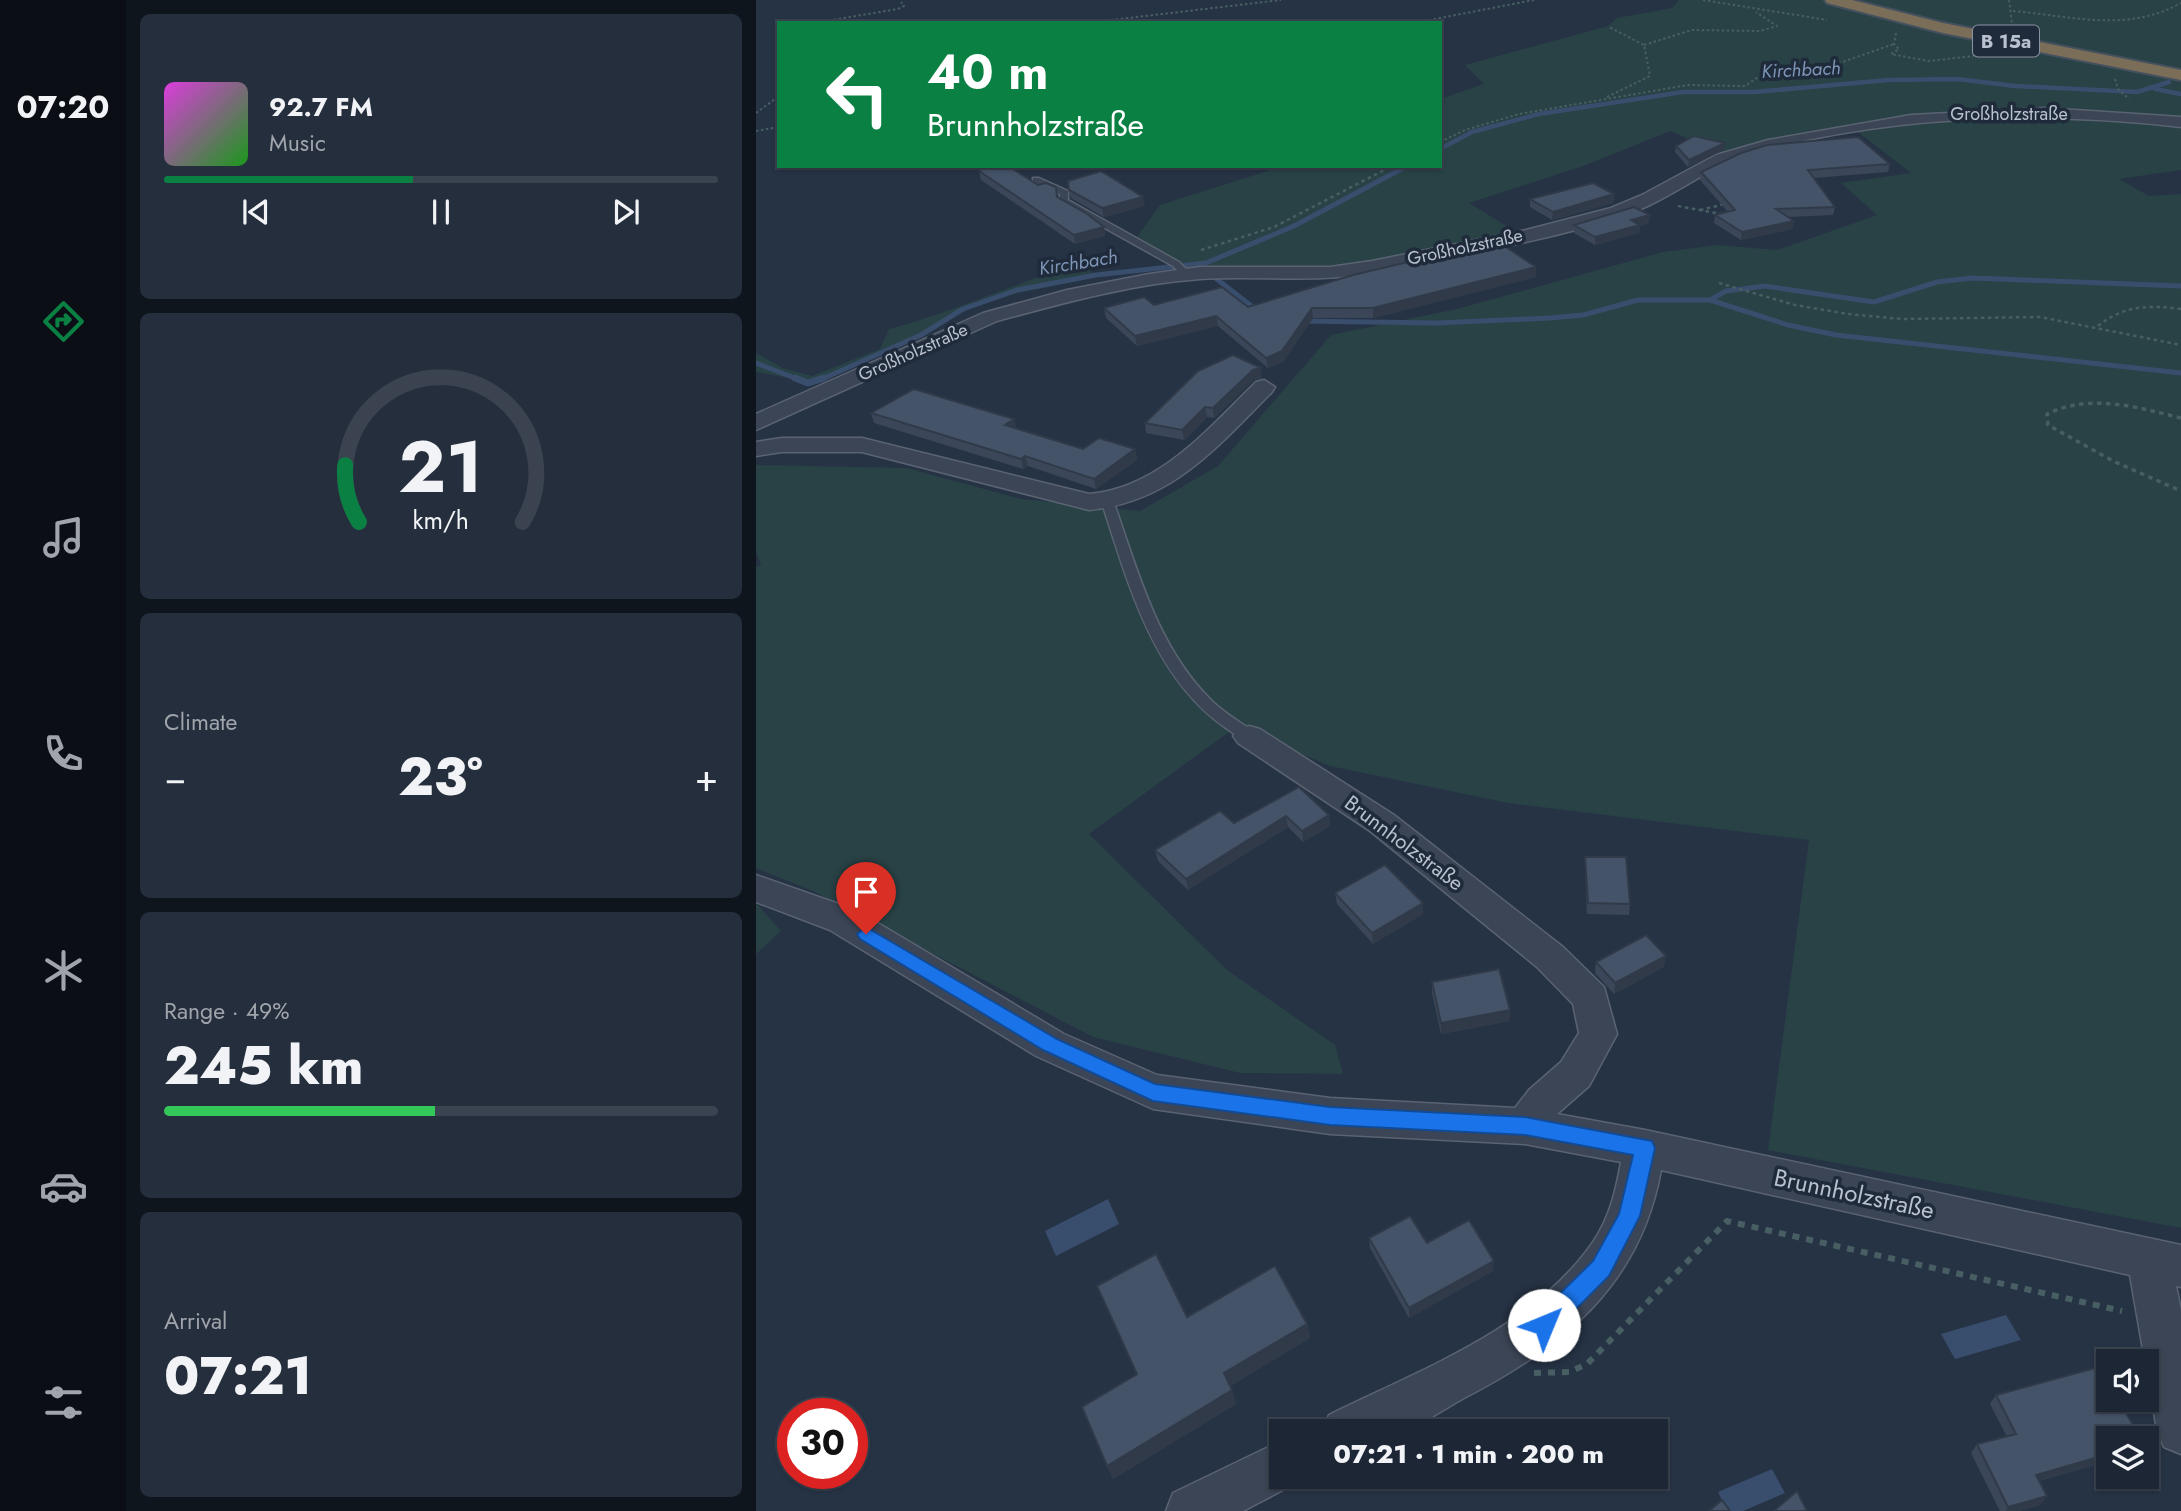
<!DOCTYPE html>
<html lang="en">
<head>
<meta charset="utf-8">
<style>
	body { margin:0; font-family:Jost,sans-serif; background:#252e3c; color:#f1f3f6; height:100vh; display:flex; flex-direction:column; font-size:26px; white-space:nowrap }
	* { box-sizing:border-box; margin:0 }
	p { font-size:23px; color:#a0a5ac }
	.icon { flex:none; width:38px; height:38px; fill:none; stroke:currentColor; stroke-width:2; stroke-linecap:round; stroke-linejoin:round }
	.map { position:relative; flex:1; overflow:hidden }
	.drawer { display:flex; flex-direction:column; gap:14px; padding:14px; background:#0f151d; width:630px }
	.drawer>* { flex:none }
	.banner { position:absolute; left:21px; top:21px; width:665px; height:147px; border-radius:0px; box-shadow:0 2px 5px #0004,0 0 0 2px #3a434f; background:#0b8043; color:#fff; overflow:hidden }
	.controls { position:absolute; left:1340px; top:1349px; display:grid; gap:14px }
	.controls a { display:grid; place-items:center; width:63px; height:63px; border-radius:0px; background:#1c2634; box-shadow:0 2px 5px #0004,0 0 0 2px #3a434f; font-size:35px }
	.speed { position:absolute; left:21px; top:1398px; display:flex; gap:14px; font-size:35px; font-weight:700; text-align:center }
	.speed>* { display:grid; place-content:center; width:91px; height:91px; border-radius:50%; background:#1c2634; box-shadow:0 2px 5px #0004,0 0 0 2px #3a434f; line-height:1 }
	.speed .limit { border:10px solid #d22; background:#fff; color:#111 }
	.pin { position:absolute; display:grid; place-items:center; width:60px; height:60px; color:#fff; margin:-72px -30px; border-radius:50% 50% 50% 0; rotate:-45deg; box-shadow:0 0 7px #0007 }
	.pin .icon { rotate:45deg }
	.me { position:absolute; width:77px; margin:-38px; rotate:45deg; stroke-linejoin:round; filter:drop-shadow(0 0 5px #0008) }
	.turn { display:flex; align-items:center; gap:24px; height:147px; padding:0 35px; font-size:32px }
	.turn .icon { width:91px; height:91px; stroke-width:2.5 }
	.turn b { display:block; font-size:49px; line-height:60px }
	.big { font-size:52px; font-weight:800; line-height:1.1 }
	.drawer .widget { flex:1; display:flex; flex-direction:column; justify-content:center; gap:10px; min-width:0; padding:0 24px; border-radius:10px; background:#252e3c }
	.drawer .dial { align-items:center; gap:0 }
	.dial svg { height:182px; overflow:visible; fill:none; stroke:#3a434f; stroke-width:7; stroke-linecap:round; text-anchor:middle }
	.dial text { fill:#f1f3f6; stroke:none }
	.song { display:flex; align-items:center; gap:21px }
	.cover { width:84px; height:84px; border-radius:10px; background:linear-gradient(135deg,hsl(300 70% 55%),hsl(120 70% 35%)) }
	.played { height:7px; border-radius:4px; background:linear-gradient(90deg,#0b8043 45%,#3a434f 45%) }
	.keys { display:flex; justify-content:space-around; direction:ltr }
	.heat { display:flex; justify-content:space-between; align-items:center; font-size:38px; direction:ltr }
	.charge { height:10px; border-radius:5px; background:linear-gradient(90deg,#34c759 49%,#3a434f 0) }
	.trip { position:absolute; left:513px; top:1419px; width:399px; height:70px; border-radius:0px; background:#1c2634; box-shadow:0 2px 5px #0004,0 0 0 2px #3a434f; font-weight:800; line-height:70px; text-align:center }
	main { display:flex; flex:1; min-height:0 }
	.tabs { display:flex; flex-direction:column; width:126px; justify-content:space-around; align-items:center; background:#0b0f15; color:#a0a5ac }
	.tabs .icon { width:49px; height:49px }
	.tabs .active { color:#0b8043 }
	.tabs b { font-size:32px; color:#f1f3f6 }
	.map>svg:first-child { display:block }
	.green { fill:#284246 }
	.water { fill:#394d6d }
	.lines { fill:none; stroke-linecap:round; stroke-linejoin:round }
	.stream-far2 { stroke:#394d6d; stroke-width:4.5 }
	.stream-far1 { stroke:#394d6d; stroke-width:5 }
	.stream { stroke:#394d6d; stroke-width:7 }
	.lane-casing { stroke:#5a6372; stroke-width:3 }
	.street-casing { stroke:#5a6372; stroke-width:3 }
	.highway-casing { stroke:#45505f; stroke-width:4 }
	.path-far3 { stroke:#475f62; stroke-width:2; stroke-dasharray:2.5 2.5; stroke-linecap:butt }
	.path-far2 { stroke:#475f62; stroke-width:2.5; stroke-dasharray:3.5 3.5; stroke-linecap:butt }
	.path-far1 { stroke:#475f62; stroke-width:3.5; stroke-dasharray:4.5 4.5; stroke-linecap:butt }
	.path { stroke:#475f62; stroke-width:6; stroke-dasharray:7 7; stroke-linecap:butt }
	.lane { fill:#3b4555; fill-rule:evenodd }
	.street { fill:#3b4555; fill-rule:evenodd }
	.highway { fill:#7b6e58; fill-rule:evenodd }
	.wall { fill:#3b4759 }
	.shaded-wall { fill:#303a49 }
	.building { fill:#455368; stroke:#303a49; stroke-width:2 }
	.route { fill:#1a73e8; stroke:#114b97; stroke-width:2 }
	.labels { text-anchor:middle; stroke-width:7; stroke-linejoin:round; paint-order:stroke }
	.far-street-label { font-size:18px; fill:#b9c0ce; stroke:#1f2a3a }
	.shield { fill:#1f2a3a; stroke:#8b93a2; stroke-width:2 }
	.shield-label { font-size:19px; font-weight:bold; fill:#b9c0ce }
	.far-water-label { font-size:19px; font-style:italic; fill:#7e95b6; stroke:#1f2a3a }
	.street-label { font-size:21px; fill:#b9c0ce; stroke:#1f2a3a }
	.near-street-label { font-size:24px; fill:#b9c0ce; stroke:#1f2a3a }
</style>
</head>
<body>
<main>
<nav class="tabs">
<b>07:20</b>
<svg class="icon active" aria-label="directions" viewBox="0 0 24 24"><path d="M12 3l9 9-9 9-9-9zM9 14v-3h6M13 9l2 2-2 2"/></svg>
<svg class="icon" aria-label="music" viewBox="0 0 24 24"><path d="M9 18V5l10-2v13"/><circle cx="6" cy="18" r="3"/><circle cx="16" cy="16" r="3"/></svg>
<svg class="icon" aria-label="phone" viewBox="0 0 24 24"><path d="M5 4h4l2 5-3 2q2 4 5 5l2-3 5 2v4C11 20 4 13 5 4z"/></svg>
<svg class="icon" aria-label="climate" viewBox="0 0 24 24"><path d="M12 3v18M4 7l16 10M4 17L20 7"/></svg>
<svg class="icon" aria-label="car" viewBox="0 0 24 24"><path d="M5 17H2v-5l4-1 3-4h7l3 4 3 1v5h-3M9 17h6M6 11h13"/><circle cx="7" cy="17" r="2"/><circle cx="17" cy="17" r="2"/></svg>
<svg class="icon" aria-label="filters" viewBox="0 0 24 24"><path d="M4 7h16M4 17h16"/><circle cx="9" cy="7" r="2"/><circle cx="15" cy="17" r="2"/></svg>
</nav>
<section class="drawer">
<div class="widget">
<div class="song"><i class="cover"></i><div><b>92.7 FM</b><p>Music</p></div></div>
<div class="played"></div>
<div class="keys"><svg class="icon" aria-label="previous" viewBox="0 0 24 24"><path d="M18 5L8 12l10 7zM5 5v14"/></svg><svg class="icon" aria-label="pause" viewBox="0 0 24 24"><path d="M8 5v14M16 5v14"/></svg><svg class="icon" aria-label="next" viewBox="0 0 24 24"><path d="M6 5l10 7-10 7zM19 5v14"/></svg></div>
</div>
<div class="widget dial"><svg viewBox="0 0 100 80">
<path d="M14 69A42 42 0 1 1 86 69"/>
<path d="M14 69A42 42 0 0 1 8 44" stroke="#0b8043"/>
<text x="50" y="56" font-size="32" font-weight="700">21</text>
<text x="50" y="72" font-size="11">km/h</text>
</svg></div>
<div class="widget"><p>Climate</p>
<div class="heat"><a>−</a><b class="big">23°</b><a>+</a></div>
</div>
<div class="widget"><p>Range · 49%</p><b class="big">245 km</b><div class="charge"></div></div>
<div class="widget"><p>Arrival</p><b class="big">07:21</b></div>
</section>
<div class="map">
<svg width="1425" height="1511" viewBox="0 0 1425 1511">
	<rect width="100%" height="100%" fill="#263345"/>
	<g class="green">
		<polygon points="923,0 1425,0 1425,170 1363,179 1393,196 1425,194 1425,1228 1012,1150 1053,840 752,803 574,766 481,726 333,834 471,970 579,1045 587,1074 484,1073 337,1037 59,892 0,868 0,567 5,565 0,552 0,465 151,468 265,499 384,511 462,466 575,335 701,309 907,252 962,245 1021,250 1121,215 1085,183 1155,173 1098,129 965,153 914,131 830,165 713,203 762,233 564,280 435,269 381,237 404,205 527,166 684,166 684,99 728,84 709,65 852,26 861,18 916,8"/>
		<path d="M 324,263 L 341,277 L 262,293 L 216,308 L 60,383 L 0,372 L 0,353 L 27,368 L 56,376 L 124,349 L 133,329 C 198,312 259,283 324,263 Z"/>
		<polygon points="0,903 25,931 0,954"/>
	</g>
	<g class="water">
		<polygon points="352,1199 363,1224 300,1256 289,1231"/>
		<polygon points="1250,1315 1265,1340 1199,1359 1185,1334"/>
		<polygon points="1016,1469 1029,1493 987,1511 971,1511 962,1492"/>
	</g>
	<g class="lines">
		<g class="stream-far2">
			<polyline points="1399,89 1425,94"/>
			<polyline points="684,149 716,132 783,114 927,92 998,92 1133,80 1201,79 1259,86 1381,92 1413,82"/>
		</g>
		<g class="stream-far1">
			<polyline points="458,277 503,312"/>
			<polyline points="954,300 970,291 1009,286 1118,302 1181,282 1216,278 1425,286"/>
			<polyline points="543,321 681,323 794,318 827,315 882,300 954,300 1032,325 1080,335 1425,373"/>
			<polyline points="0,363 44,380"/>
			<polyline points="64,380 165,335 207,309 261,290 340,275 450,263 538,226 651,166"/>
		</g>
		<polyline class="stream" points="39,378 52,383 68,378"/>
		<defs>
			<g id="lane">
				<polygon points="277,178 283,178 312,191 312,200 423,262 436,275 428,277 417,266 304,203 304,194 277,182"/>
				<path d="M 352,499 L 358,503 C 382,572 402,648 455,700 C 468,713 484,722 498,732 L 501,736 L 498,740 C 487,743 479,734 470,728 C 397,678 372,583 346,503 Z"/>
			</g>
			<g id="street">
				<path d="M 1289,108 L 1425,117 L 1425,127 C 1284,111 1140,115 1001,152 C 953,165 916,199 870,215 C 789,242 703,255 620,272 C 562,284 503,275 444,279 C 375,284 307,303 241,321 L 0,430 L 0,414 L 227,313 L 311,290 L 393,274 L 444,267 L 574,267 L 616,261 L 770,230 L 855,208 L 886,195 L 960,155 L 1012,140 L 1155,115 Z"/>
				<path d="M 508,380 L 519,387 L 516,392 C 461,447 416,502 333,510 L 106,452 L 26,452 L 0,456 L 0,442 L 26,438 L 106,438 L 333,494 C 403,488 452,429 500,382 Z"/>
				<path d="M 493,726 L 504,729 L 638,815 L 807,947 L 848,987 L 861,1034 L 833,1086 L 801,1114 L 889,1130 L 1425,1245 L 1425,1287 L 1420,1286 L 1425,1310 L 1425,1454 L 1408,1447 L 1401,1430 L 1374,1275 L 905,1170 C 884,1286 807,1347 708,1398 C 688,1409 663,1427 641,1432 C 618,1436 590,1432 566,1432 L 573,1415 C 664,1370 777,1329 837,1242 C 854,1217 860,1190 865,1162 L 769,1144 L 574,1134 L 397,1109 L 280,1056 L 74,930 L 0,902 L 0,875 L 100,910 L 308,1034 L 401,1075 L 574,1098 L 759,1108 L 773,1090 L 805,1062 L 823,1033 L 817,1004 L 781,967 L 614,831 L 482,743 L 477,736 L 482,729 Z"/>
				<polygon points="525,1441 525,1477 544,1477 542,1482 487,1511 410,1511 417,1493"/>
			</g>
			<polygon id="highway" points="1069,0 1096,0 1187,23 1425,70 1425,80 1187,33 1071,3"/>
		</defs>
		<use href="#lane" class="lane-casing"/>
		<use href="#street" class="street-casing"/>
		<use href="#highway" class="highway-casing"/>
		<g class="path-far3">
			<polyline points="947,0 1071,20"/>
			<polyline points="1253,0 1256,23"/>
			<path d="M 1257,11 C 1315,16 1371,33 1425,3"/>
			<polyline points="58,23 142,9 148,6 145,2"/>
			<polyline points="330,23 525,0"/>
			<polyline points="658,23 778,0"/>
			<polyline points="1140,33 1138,44 1143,49 1135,54 1172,61 1218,56"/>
			<polyline points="888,45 936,30 1004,31 1021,26 1000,12"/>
			<polyline points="1359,79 1362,89 1373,99"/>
			<polyline points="851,97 894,76 888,45 853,27"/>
			<polyline points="0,113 23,96"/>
			<polyline points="0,131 23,127"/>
			<polyline points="684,142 709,130 763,114 932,85 989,86 1001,78 1075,66 1138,44"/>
		</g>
		<g class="path-far2">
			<polyline points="922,206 965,214"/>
			<polyline points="944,210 969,204"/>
			<polyline points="445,250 518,227 636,166"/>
			<polyline points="963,283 1039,305 1092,314 1146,319 1284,317 1425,345"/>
			<path d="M 1342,326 C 1368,305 1393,305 1425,309"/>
		</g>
		<path class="path-far1" d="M 1425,418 C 1380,407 1335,393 1291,414 L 1292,425 L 1357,461 L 1425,491"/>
		<polyline class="path" points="778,1373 813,1372 831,1364 971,1221 1366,1311"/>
		<use href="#lane" class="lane"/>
		<use href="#street" class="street"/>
		<use href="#highway" class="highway"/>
	</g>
	<g class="wall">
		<polygon points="920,146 968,150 932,167 919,152"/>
		<polygon points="1134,164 1132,172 1057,178 1079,207 1077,215 1032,217 1037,229 985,240 958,223 959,215 972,212 944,180 945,172"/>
		<polygon points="223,171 302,197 348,227 349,236 319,244 225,180"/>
		<polygon points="313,190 389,206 348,217 315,198"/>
		<polygon points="858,194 857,203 796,220 774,207 774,199"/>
		<polygon points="893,223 884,226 883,233 839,245 818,233 818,225"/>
		<polygon points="780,267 780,277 617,318 557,318 527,362 512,368 462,326 381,346 350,318 348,308 398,305 492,307"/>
		<polygon points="442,371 506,378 498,380 458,418 451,417 428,440 390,433 389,423"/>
		<polygon points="115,413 258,419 260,428 327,449 379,449 381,460 340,489 272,466 267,469 118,423"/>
		<polygon points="543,787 573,815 574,826 547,842 532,827 432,890 402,861 399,850 478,823"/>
		<polygon points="829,857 874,904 873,915 831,914 829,868"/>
		<polygon points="579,893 667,903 667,914 617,944 581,904"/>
		<polygon points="840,962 908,967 858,994 839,973"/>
		<polygon points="676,982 754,1010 754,1021 685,1034 676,993"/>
		<polygon points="613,1238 671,1243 737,1271 653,1318 614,1248"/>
		<polygon points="341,1286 431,1317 551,1324 554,1338 474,1386 480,1404 357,1479 351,1466 380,1374"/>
		<polygon points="1240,1395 1353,1438 1353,1461 1283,1481 1285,1505 1263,1511 1244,1511 1215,1453 1221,1444 1251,1437 1234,1404"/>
	</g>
	<g class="shaded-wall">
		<polygon points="969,143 968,150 932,167 933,160"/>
		<polygon points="858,194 857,203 796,220 797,212"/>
		<polygon points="387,197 389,206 348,217 346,208"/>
		<polygon points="894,215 893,223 884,226 883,233 839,245 839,237 875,220"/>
		<polygon points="1038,221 1037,229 985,240 986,232"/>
		<polygon points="348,227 349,236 319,244 318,235"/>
		<polygon points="780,267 780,277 617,318 617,308"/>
		<polygon points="556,308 557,318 527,362 512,368 510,358"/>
		<polygon points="460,316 462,326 381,346 379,336"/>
		<polygon points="505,368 506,378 498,380 458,418 457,408 497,370"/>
		<polygon points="449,407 451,417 428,440 426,430"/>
		<polygon points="258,419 260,429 249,425"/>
		<polygon points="379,449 381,460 340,489 338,479"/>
		<polygon points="269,456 272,466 267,469 265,459"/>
		<polygon points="573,815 574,826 547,842 546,831"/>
		<polygon points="530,816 532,827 432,890 430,879"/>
		<polygon points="667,903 667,914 617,944 616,933"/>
		<polygon points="910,956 908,967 858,994 859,983"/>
		<polygon points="754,1010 754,1021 685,1034 685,1023"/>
		<polygon points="738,1261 737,1271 653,1318 653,1308"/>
		<polygon points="551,1324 554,1338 472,1387 468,1373"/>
		<polygon points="476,1390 480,1404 357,1479 351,1466"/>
		<polygon points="1353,1454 1353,1461 1274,1483 1280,1475"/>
		<polygon points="1291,1496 1285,1505 1263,1511 1250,1511 1252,1507"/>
	</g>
	<g class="building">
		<polygon points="938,136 969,143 933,160 920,146"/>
		<polygon points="1102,137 1134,164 1052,170 1079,207 1020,209 1038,221 986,232 959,215 979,210 945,172 985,153 1011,145"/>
		<polygon points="227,166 252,166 282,185 290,183 300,187 301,197 330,213 348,227 318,235 223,171"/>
		<polygon points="345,171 387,197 346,208 313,190 312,181"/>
		<polygon points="837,183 858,194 797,212 774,199"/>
		<polygon points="878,207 894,215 875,220 884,225 839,237 818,225"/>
		<polygon points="741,241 780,267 617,308 556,308 526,351 510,358 460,316 379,336 348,308 388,297 398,305 466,287 492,307 597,275"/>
		<polygon points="477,355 505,368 497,370 457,408 449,407 426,430 389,423 442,371"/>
		<polygon points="158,389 258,419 249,425 327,449 343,438 379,449 338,479 269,456 265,459 115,413"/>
		<polygon points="543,787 573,815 546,831 530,816 430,879 399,850 464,811 478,823"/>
		<polygon points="829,857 870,857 874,904 832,903"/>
		<polygon points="629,865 667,903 616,933 579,893"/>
		<polygon points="890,935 910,956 859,983 840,962"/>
		<polygon points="743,969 754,1010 685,1023 676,982"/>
		<polygon points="654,1216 671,1243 713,1220 738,1261 653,1308 613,1238"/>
		<polygon points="400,1254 431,1317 519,1266 551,1324 468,1373 476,1390 351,1466 326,1407 381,1374 341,1286"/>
		<polygon points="1343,1367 1353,1384 1353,1400 1362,1400 1385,1438 1353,1438 1353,1454 1280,1475 1291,1496 1252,1507 1221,1444 1260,1434 1240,1395"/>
		<polygon points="1041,1491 1051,1511 1018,1511"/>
		<polygon points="966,1500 974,1511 953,1511"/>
	</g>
	<polygon class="route" points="110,927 301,1039 399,1084 574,1107 769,1117 896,1141 899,1148 884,1216 853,1276 796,1333 788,1337 780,1333 777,1325 780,1317 837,1261 863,1214 877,1155 769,1135 574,1125 397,1101 287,1050 104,939 101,934"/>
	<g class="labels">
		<g class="far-street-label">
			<text x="1253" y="120">Großholzstraße</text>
			<text transform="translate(709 247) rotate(-12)" y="6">Großholzstraße</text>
			<text transform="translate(157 352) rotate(-24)" y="6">Großholzstraße</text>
		</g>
		<rect class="shield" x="1217" y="25.5" width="66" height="31" rx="5"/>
		<g class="shield-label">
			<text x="1250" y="48">B 15a</text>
		</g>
		<g class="far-water-label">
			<text transform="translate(1045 69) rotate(-3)" y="7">Kirchbach</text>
			<text transform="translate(322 262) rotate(-9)" y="7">Kirchbach</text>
		</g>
		<g class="street-label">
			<text transform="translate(648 843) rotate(37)" y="7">Brunnholzstraße</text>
		</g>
		<g class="near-street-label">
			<text transform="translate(1098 1194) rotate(12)" y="8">Brunnholzstraße</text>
		</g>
	</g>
</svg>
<div class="controls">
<a><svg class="icon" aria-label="sound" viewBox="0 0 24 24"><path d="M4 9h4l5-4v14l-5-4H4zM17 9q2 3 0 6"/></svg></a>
<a><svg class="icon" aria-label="layers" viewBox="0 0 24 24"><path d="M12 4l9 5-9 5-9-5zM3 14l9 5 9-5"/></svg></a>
</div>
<div class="speed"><div class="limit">30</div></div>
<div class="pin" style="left:110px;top:934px;background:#d93025"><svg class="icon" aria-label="arrive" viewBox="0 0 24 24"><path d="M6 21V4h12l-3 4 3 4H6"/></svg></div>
<svg class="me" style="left:788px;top:1325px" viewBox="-20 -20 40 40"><circle r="19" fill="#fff"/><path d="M0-13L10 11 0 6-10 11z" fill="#1a73e8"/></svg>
<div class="trip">07:21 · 1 min · 200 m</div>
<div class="banner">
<div class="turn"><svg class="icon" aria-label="left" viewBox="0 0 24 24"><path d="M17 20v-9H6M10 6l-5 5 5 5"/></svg><div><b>40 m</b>Brunnholzstraße</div></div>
</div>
</div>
</main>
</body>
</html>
